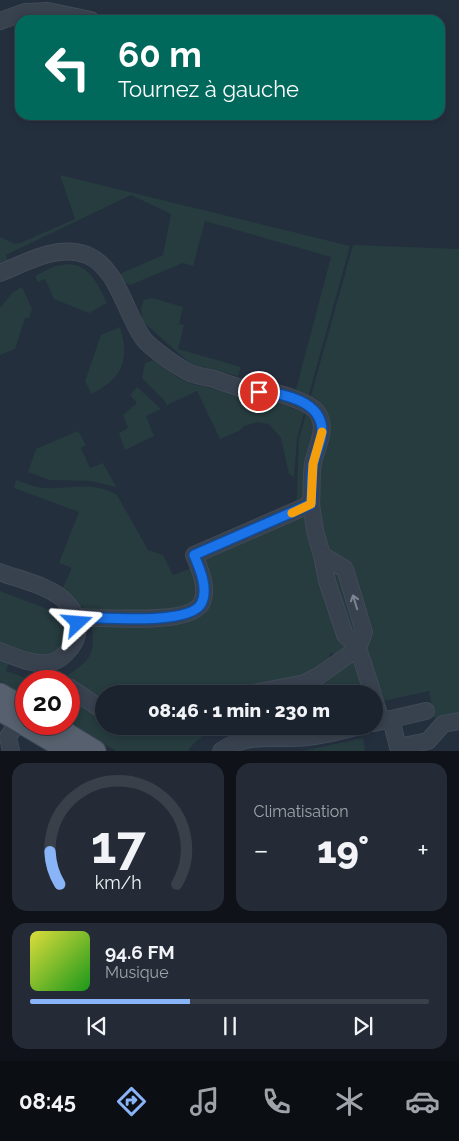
<!DOCTYPE html>
<html lang="fr">
<head>
<meta charset="utf-8">
<style>
	body { margin:0; font-family:Raleway,sans-serif; background:#242b36; color:#f1f3f6; height:100vh; display:flex; flex-direction:column; font-size:19px; white-space:nowrap }
	* { box-sizing:border-box; margin:0 }
	p { font-size:16px; color:#a0a4aa }
	.icon { flex:none; width:28px; height:28px; fill:none; stroke:currentColor; stroke-width:2; stroke-linecap:round; stroke-linejoin:round }
	.map { position:relative; height:751px; overflow:hidden }
	.sheet { display:flex; flex-direction:column; gap:12px; padding:12px; background:#0f1319; flex:1 }
	.sheet>* { flex:none }
	.top-card { position:absolute; left:15px; top:15px; width:430px; height:105px; border-radius:15px; box-shadow:0 2px 8px #0003,0 0 0 1px #39404a; background:#00695c; color:#fff; overflow:hidden }
	.speed { position:absolute; left:15px; top:670px; display:flex; gap:10px; font-size:25px; font-weight:700; text-align:center }
	.speed>* { display:grid; place-content:center; width:65px; height:65px; border-radius:50%; background:#1b232e; box-shadow:0 2px 8px #0003,0 0 0 1px #39404a; line-height:1 }
	.speed .limit { border:8px solid #d22; background:#fff; color:#111 }
	.pin { position:absolute; display:grid; place-items:center; width:42px; height:42px; color:#fff; margin:-21px; border:2px solid #fff; border-radius:50%; box-shadow:0 1px 5px #0007 }
	.me { position:absolute; width:55px; margin:-28px; rotate:71deg; stroke-linejoin:round; filter:drop-shadow(0 0 4px #0008) }
	.turn { display:flex; align-items:center; gap:18px; height:105px; padding:0 20px; font-size:22px }
	.turn .icon { width:65px; height:65px; stroke-width:2.5 }
	.turn b { display:block; font-size:35px; line-height:42px }
	.big { font-size:38px; font-weight:800; line-height:1.1 }
	.sheet .card { flex:1; display:flex; flex-direction:column; justify-content:center; gap:8px; min-width:0; padding:0 18px; border-radius:15px; background:#242b36 }
	.sheet .dial { align-items:center; gap:0 }
	.dial svg { height:130px; overflow:visible; fill:none; stroke:#39404a; stroke-width:7; stroke-linecap:round; text-anchor:middle }
	.dial text { fill:#f1f3f6; stroke:none }
	.song { display:flex; align-items:center; gap:15px }
	.cover { width:60px; height:60px; border-radius:8px; background:linear-gradient(135deg,hsl(60 70% 55%),hsl(120 70% 35%)) }
	.played { height:5px; border-radius:2px; background:linear-gradient(90deg,#8ab4f8 40%,#39404a 40%) }
	.keys { display:flex; justify-content:space-around; direction:ltr }
	.heat { display:flex; justify-content:space-between; align-items:center; font-size:28px; direction:ltr }
	.sheet .tiles { flex:1; display:grid; gap:12px; grid-template-columns:1fr 1fr }
	.card:last-child { grid-column:span 2 }
	.trip { position:absolute; left:95px; top:685px; width:288px; height:50px; border-radius:25px; background:#1b232e; box-shadow:0 2px 8px #0003,0 0 0 1px #39404a; font-weight:800; line-height:50px; text-align:center }
	.menu { display:flex; height:80px; justify-content:space-around; align-items:center; background:#0b0e12; color:#a0a4aa }
	.menu .icon { width:35px; height:35px }
	.menu .active { color:#8ab4f8 }
	.menu b { font-size:22px; color:#f1f3f6 }
	.map>svg:first-child { display:block }
	.green { fill:#263c3f }
	.lines { fill:none; stroke-linecap:round; stroke-linejoin:round }
	.minor-casing { stroke:#414a57; stroke-width:18 }
	.major-casing { stroke:#414a57; stroke-width:23 }
	.minor { stroke:#38414e; stroke-width:16 }
	.major { stroke:#56606e; stroke-width:21 }
	.oneway { stroke:#7c8592 }
	.route-casing { stroke:#114b97; stroke-width:12 }
	.route { stroke:#1a73e8; stroke-width:9 }
	.slow { stroke:#f59e0b; stroke-width:9 }
</style>
</head>
<body>
<div class="map">
<svg width="459" height="751" viewBox="0 0 459 751">
	<rect width="100%" height="100%" fill="#242f3e"/>
	<g class="green">
		<polygon points="60,175 350,246 308,398 295,393 331,257 205,221 193,266 183,263 130,285 122,281 120,274 163,255 171,214 131,195 6,255 9,264 0,268 0,237 15,244 20,243 75,219"/>
		<path d="M 353,245 L 459,249 L 459,713 L 434,718 L 429,691 L 374,703 L 374,694 L 288,694 C 315,689 325,685 345,665 L 331,652 L 327,663 L 293,681 L 229,694 L 104,694 L 104,703 L 70,683 L 68,675 C 91,660 95,654 92,626 L 98,623 L 193,617 L 202,560 L 296,517 L 299,439 Z"/>
		<path d="M 68,264 C 91,265 98,286 107,303 L 89,313 L 54,299 L 45,279 L 38,282 L 35,276 L 55,266 Z"/>
		<polygon points="22,287 32,309 29,318 25,318 15,349 0,355 0,308 13,292"/>
		<polygon points="152,298 183,307 179,324 184,325 178,349 241,367 238,376 191,364 142,321 141,308 144,300"/>
		<path d="M 120,327 C 130,360 123,378 91,394 L 85,381 L 101,335 Z"/>
		<polygon points="157,359 176,377 192,384 241,395 261,403 278,402 304,413 297,439 294,477 289,474 281,438 269,424 258,422 244,426 239,431 220,439 197,391 167,405 164,400 142,378 145,363"/>
		<polygon points="137,387 161,409 146,416 154,436 125,450 119,433 128,428 123,415 137,403 130,395"/>
		<polygon points="78,431 86,445 81,448 90,468 103,463 116,487 90,481 50,480 28,472 36,449"/>
		<path d="M 16,480 C 25,483 34,487 43,488 C 71,490 91,480 117,495 L 148,550 L 163,555 L 173,575 L 192,568 L 194,571 L 196,593 L 195,602 L 175,612 L 88,611 L 75,603 L 62,590 L 72,568 L 59,563 L 79,512 L 14,488 Z"/>
		<path d="M 0,591 L 55,612 C 68,627 67,656 41,655 C 30,655 11,646 0,642 Z"/>
		<polygon points="0,657 10,660 6,671 35,681 26,681 26,696 0,681"/>
		<path d="M 69,694 L 104,717 L 104,726 L 118,726 L 126,731 L 148,734 L 170,730 L 179,726 L 223,726 C 210,731 195,739 188,751 L 116,751 L 69,722 Z"/>
		<polygon points="363,738 365,751 303,751"/>
	</g>
	<g class="lines">
		<defs>
			<g id="minor">
				<polyline points="0,21 25,12 48,11 91,20"/>
				<path d="M 0,273 C 27,262 57,244 87,255 C 118,268 125,313 143,338 C 149,347 178,367 188,372 C 196,376 206,377 214,379 C 228,384 243,389 257,392 C 263,393 270,392 276,393 C 286,395 311,404 317,412 C 328,428 317,446 313,463 C 311,476 312,491 311,504"/>
				<path d="M 0,572 C 20,580 48,585 64,600 C 81,617 83,637 65,654 C 61,658 55,662 49,663 C 32,665 15,657 0,651"/>
				<path d="M 76,617 C 101,617 188,626 201,604 C 209,590 200,569 194,555 L 311,504 L 315,531 L 322,555"/>
				<polyline points="69,687 104,711"/>
				<polyline points="249,694 305,683 320,675 358,648 364,632 345,569 322,555 327,581 345,635 358,648 373,694"/>
				<polyline points="374,698 381,721"/>
				<polyline points="391,719 398,747 428,741 443,724 459,721"/>
				<polyline points="374,723 426,711"/>
				<polyline points="11,751 8,737 19,720"/>
				<path d="M 221,751 C 248,731 277,741 307,737 C 325,735 343,730 361,726"/>
			</g>
			<g id="major">
				<polyline points="0,694 26,709"/>
				<polyline points="0,710 69,751"/>
				<polyline points="59,729 95,751"/>
			</g>
		</defs>
		<use href="#minor" class="minor-casing"/>
		<use href="#major" class="major-casing"/>
		<use href="#minor" class="minor"/>
		<use href="#major" class="major"/>
	</g>
	<defs><path id="oneway-shaft" d="M-6 0H5M1.5-3L5.5 0L1.5 3" fill="none" stroke-width="1.6" stroke-linecap="round" stroke-linejoin="round" transform="scale(1.25)"/></defs>
	<use class="oneway" href="#oneway-shaft" transform="translate(355 602) rotate(-107)"/>
	<g class="lines">
		<defs>
			<path id="route" d="M 78,623 L 76,617 C 101,617 188,626 201,604 C 209,590 200,569 194,555 L 311,504 C 312,491 311,478 313,465 C 315,454 322,442 322,431 C 322,401 283,393 259,392"/>
		</defs>
		<use href="#route" class="route-casing"/>
		<use href="#route" class="route"/>
		<polyline class="slow" points="292,513 311,504 313,464 322,432"/>
	</g>
</svg>
<div class="speed"><div class="limit">20</div></div>
<div class="pin" style="left:259px;top:392px;background:#d93025"><svg class="icon" aria-label="arrive" viewBox="0 0 24 24"><path d="M6 21V4h12l-3 4 3 4H6"/></svg></div>
<svg class="me" style="left:78px;top:623px" viewBox="-20 -20 40 40"><path d="M0-17L14 15 0 8-14 15z" fill="#1a73e8" stroke="#fff" stroke-width="4"/></svg>
<div class="trip">08:46 · 1 min · 230 m</div>
<div class="top-card">
<div class="turn"><svg class="icon" aria-label="left" viewBox="0 0 24 24"><path d="M17 20v-9H6M10 6l-5 5 5 5"/></svg><div><b>60 m</b>Tournez à gauche</div></div>
</div>
</div>
<section class="sheet">
<div class="tiles">
<div class="card dial"><svg viewBox="0 0 100 80">
<path d="M14 69A42 42 0 1 1 86 69"/>
<path d="M14 69A42 42 0 0 1 8 49" stroke="#8ab4f8"/>
<text x="50" y="56" font-size="32" font-weight="700">17</text>
<text x="50" y="72" font-size="11">km/h</text>
</svg></div>
<div class="card"><p>Climatisation</p>
<div class="heat"><a>−</a><b class="big">19°</b><a>+</a></div>
</div>
<div class="card">
<div class="song"><i class="cover"></i><div><b>94.6 FM</b><p>Musique</p></div></div>
<div class="played"></div>
<div class="keys"><svg class="icon" aria-label="previous" viewBox="0 0 24 24"><path d="M18 5L8 12l10 7zM5 5v14"/></svg><svg class="icon" aria-label="pause" viewBox="0 0 24 24"><path d="M8 5v14M16 5v14"/></svg><svg class="icon" aria-label="next" viewBox="0 0 24 24"><path d="M6 5l10 7-10 7zM19 5v14"/></svg></div>
</div>
</div>
</section>
<nav class="menu">
<b>08:45</b>
<svg class="icon active" aria-label="directions" viewBox="0 0 24 24"><path d="M12 3l9 9-9 9-9-9zM9 14v-3h6M13 9l2 2-2 2"/></svg>
<svg class="icon" aria-label="music" viewBox="0 0 24 24"><path d="M9 18V5l10-2v13"/><circle cx="6" cy="18" r="3"/><circle cx="16" cy="16" r="3"/></svg>
<svg class="icon" aria-label="phone" viewBox="0 0 24 24"><path d="M5 4h4l2 5-3 2q2 4 5 5l2-3 5 2v4C11 20 4 13 5 4z"/></svg>
<svg class="icon" aria-label="climate" viewBox="0 0 24 24"><path d="M12 3v18M4 7l16 10M4 17L20 7"/></svg>
<svg class="icon" aria-label="car" viewBox="0 0 24 24"><path d="M5 17H2v-5l4-1 3-4h7l3 4 3 1v5h-3M9 17h6M6 11h13"/><circle cx="7" cy="17" r="2"/><circle cx="17" cy="17" r="2"/></svg>
</nav>
</body>
</html>
